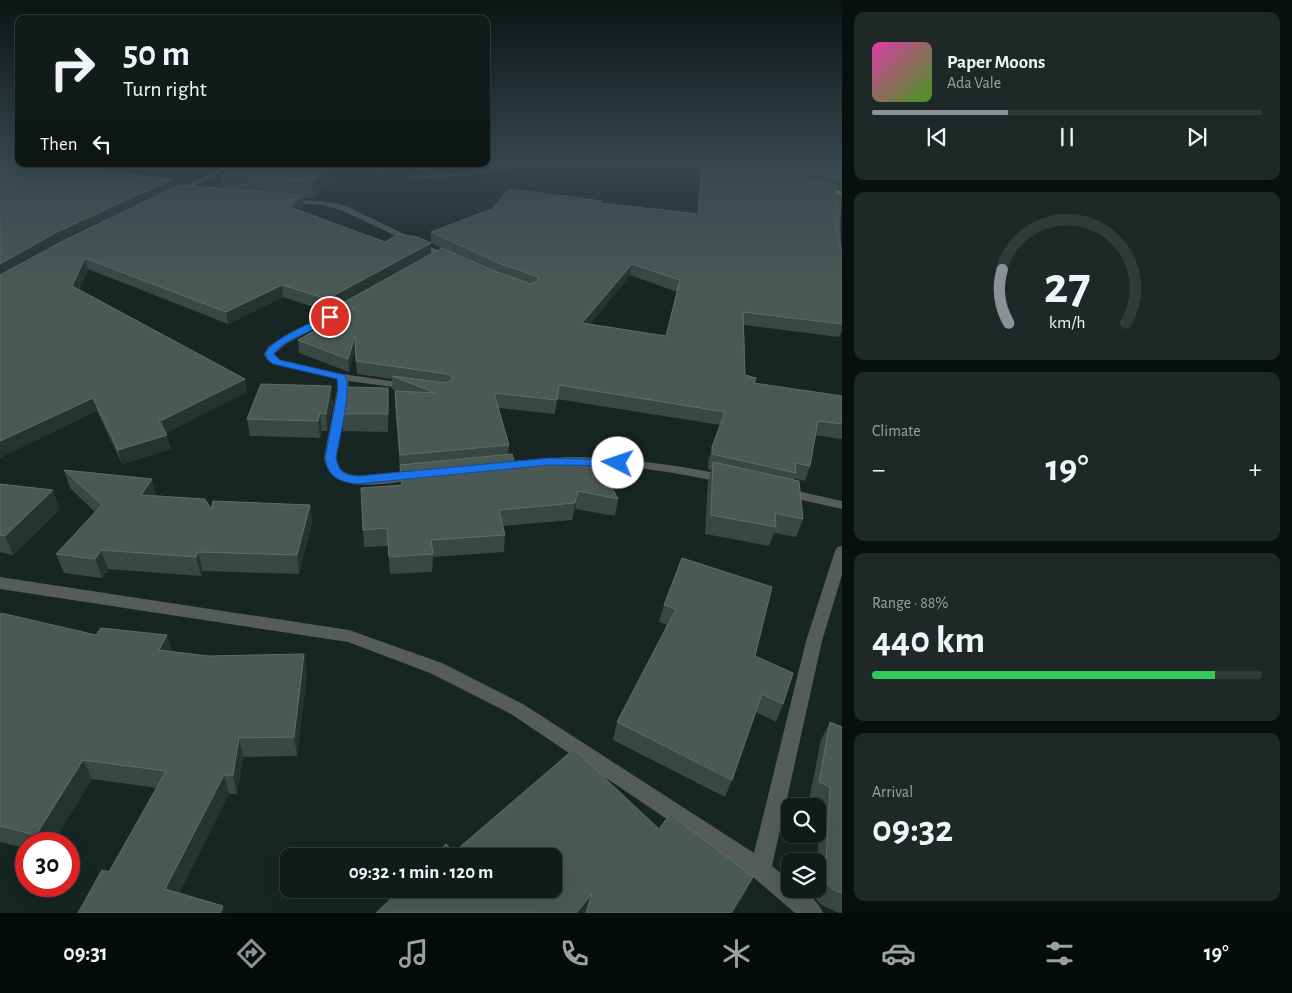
<!DOCTYPE html>
<html lang="en">
<head>
<meta charset="utf-8">
<style>
	body { margin:0; font-family:"Alegreya Sans",sans-serif; background:#1e2927; color:#f1f3f6; height:100vh; display:flex; flex-direction:column; font-size:19px; white-space:nowrap }
	* { box-sizing:border-box; margin:0 }
	p { font-size:16px; color:#9ca1a2 }
	.icon { flex:none; width:28px; height:28px; fill:none; stroke:currentColor; stroke-width:2; stroke-linecap:round; stroke-linejoin:round }
	.map { position:relative; flex:1; overflow:hidden }
	.side { display:flex; flex-direction:column; gap:12px; padding:12px; background:#090f0e; width:450px }
	.side>* { flex:none }
	.top-card { position:absolute; left:15px; top:15px; width:475px; height:152px; border-radius:10px; box-shadow:0 5px 20px #0002,0 0 0 1px #303a39; background:#111c1a; color:#f1f3f6; overflow:hidden }
	.controls { position:absolute; left:781px; top:798px; display:grid; gap:10px }
	.controls a { display:grid; place-items:center; width:45px; height:45px; border-radius:10px; background:#111c1a; box-shadow:0 5px 20px #0002,0 0 0 1px #303a39; font-size:25px }
	.speed { position:absolute; left:15px; top:832px; display:flex; gap:10px; font-size:25px; font-weight:700; text-align:center }
	.speed>* { display:grid; place-content:center; width:65px; height:65px; border-radius:50%; background:#111c1a; box-shadow:0 5px 20px #0002,0 0 0 1px #303a39; line-height:1 }
	.speed .limit { border:8px solid #d22; background:#fff; color:#111 }
	.pin { position:absolute; display:grid; place-items:center; width:42px; height:42px; color:#fff; margin:-21px; border:2px solid #fff; border-radius:50%; box-shadow:0 1px 5px #0007 }
	.me { position:absolute; width:55px; margin:-28px; rotate:274deg; stroke-linejoin:round; filter:drop-shadow(0 0 4px #0008) }
	.turn { display:flex; align-items:center; gap:18px; height:105px; padding:0 25px; font-size:22px }
	.turn .icon { width:65px; height:65px; stroke-width:2.5 }
	.turn b { display:block; font-size:35px; line-height:42px }
	.then { display:flex; align-items:center; height:48px; padding:0 25px; background:#0003; gap:10px; font-size:19px }
	.big { font-size:38px; font-weight:700; line-height:1.1 }
	.side .widget { flex:1; display:flex; flex-direction:column; justify-content:center; gap:8px; min-width:0; padding:0 18px; border-radius:10px; background:#1e2927 }
	.side .dial { align-items:center; gap:0 }
	.dial svg { height:130px; overflow:visible; fill:none; stroke:#303a39; stroke-width:7; stroke-linecap:round; text-anchor:middle }
	.dial text { fill:#f1f3f6; stroke:none }
	.song { display:flex; align-items:center; gap:15px }
	.cover { width:60px; height:60px; border-radius:8px; background:linear-gradient(135deg,hsl(320 70% 55%),hsl(100 70% 35%)) }
	.played { height:5px; border-radius:2px; background:linear-gradient(90deg,#8c9099 35%,#303a39 35%) }
	.keys { display:flex; justify-content:space-around; direction:ltr }
	.heat { display:flex; justify-content:space-between; align-items:center; font-size:28px; direction:ltr }
	.charge { height:8px; border-radius:4px; background:linear-gradient(90deg,#34c759 88%,#303a39 0) }
	.trip { position:absolute; left:280px; top:848px; width:282px; height:50px; border-radius:10px; background:#111c1a; box-shadow:0 5px 20px #0002,0 0 0 1px #303a39; font-weight:700; line-height:50px; text-align:center }
	.tab-bar { display:flex; height:80px; justify-content:space-around; align-items:center; background:#070b0a; color:#9ca1a2 }
	.tab-bar .icon { width:35px; height:35px }
	.tab-bar .on { color:#8c9099 }
	.tab-bar b { font-size:22px; color:#f1f3f6 }
	main { display:flex; flex:1; min-height:0 }
	.map>svg:first-child { display:block }
	.lines { fill:none; stroke-linecap:round; stroke-linejoin:round }
	.service { fill:#555c5a; fill-rule:evenodd }
	.minor { fill:#555c5a; fill-rule:evenodd }
	.primary { fill:#869590; fill-rule:evenodd }
	.wall { fill:#394843; fill-rule:evenodd }
	.shaded-wall { fill:#24342f }
	.building { fill:#4a5954; stroke:#5f6e69; fill-rule:evenodd }
	.route { fill:#1a73e8; stroke:#114b97 }
</style>
</head>
<body>
<main>
<div class="map">
<svg width="842" height="913" viewBox="0 0 842 913">
	<rect width="100%" height="100%" fill="#172622"/>
	<g class="lines">
		<g class="service">
			<polygon points="540,161 562,161 465,176 408,179 405,177 408,175 446,174"/>
			<polygon points="605,161 687,161 684,163 608,163"/>
		</g>
		<g class="minor">
			<polygon points="230,164 238,164 177,194 171,193"/>
			<path d="M 840,191 L 842,191 L 840,225 L 842,260 L 838,257 C 830,235 833,215 836,193 Z"/>
			<polygon points="284,199 322,201 346,206 454,258 447,260 341,210 322,205 287,203 284,203"/>
			<path d="M 354,300 L 359,303 L 357,305 L 286,344 L 274,354 L 281,360 L 342,374 L 412,384 L 414,386 L 412,388 L 408,389 L 348,381 L 349,390 L 336,458 L 340,469 C 360,487 414,462 423,474 L 422,477 C 394,484 331,497 324,458 L 337,390 L 337,379 L 273,364 L 267,360 L 264,354 L 268,347 L 278,340 Z"/>
			<path d="M 566,457 C 620,457 672,464 725,475 L 731,479 L 725,483 C 682,474 639,466 595,465 C 563,464 531,467 499,470 L 493,466 L 499,462 Z"/>
			<polygon points="784,488 842,501 842,509 779,495 777,492"/>
			<path d="M 842,546 L 842,575 L 822,641 L 772,866 L 790,881 L 790,889 C 804,889 818,900 823,913 L 795,913 L 753,877 L 511,714 L 430,673 L 348,642 L 0,589 L 0,577 L 349,630 L 442,663 L 523,704 L 754,853 L 806,641 L 835,551 L 837,547 Z"/>
		</g>
		<g class="primary">
			<polygon points="681,161 691,161 720,169 717,171"/>
			<polygon points="820,187 842,191 842,195 818,190 818,188"/>
		</g>
	</g>
	<g class="wall">
		<path d="M 701,161 L 842,161 L 842,190 L 837,188 L 834,214 L 836,230 L 840,246 L 842,248 L 842,333 L 841,332 L 839,337 L 744,325 L 745,375 L 754,384 L 842,396 L 842,439 L 815,435 L 810,466 L 805,481 L 794,478 L 794,480 L 803,519 L 796,537 L 774,533 L 769,546 L 705,534 L 708,481 L 711,470 L 708,469 L 708,462 L 720,425 L 557,399 L 555,414 L 498,408 L 509,445 L 508,454 L 516,468 L 618,499 L 615,516 L 575,509 L 572,520 L 503,526 L 505,535 L 504,552 L 433,557 L 432,572 L 390,574 L 388,546 L 364,547 L 363,530 L 401,485 L 401,470 L 400,470 L 395,405 L 395,391 L 398,392 L 392,389 L 392,379 L 357,374 L 355,350 L 349,372 L 299,353 L 298,340 L 341,315 L 341,304 L 328,312 L 283,297 L 228,324 L 88,269 L 79,289 L 245,379 L 247,392 L 166,433 L 171,449 L 122,464 L 97,411 L 19,164 L 138,164 L 118,173 L 172,179 L 173,188 L 223,189 L 221,175 L 240,164 L 467,164 L 448,172 L 430,173 L 403,166 L 383,174 L 351,165 L 312,198 L 303,198 L 304,205 L 299,210 L 385,242 L 431,254 L 442,248 L 431,243 L 431,232 L 602,203 L 697,214 L 701,167 L 702,161 ZM 630,275 L 677,292 L 666,336 L 590,324 Z"/>
		<polygon points="388,388 388,432 343,431 342,414"/>
		<polygon points="333,403 327,431 322,431 320,438 250,436 247,419"/>
		<polygon points="64,470 157,496 211,509 310,505 312,523 299,574 203,571 201,576 108,569 102,578 64,573 56,554 95,512 70,488"/>
		<polygon points="0,484 60,509 13,555 0,552"/>
		<polygon points="682,558 783,704 776,722 756,712 732,780 725,797 613,740 617,722 667,625 659,622 664,605"/>
		<polygon points="0,615 96,635 167,635 172,652 307,673 297,756 243,757 237,794 229,794 179,893 109,872 157,788 92,779 52,844 26,844 26,848 0,842"/>
		<polygon points="830,722 842,727 842,913 839,913 821,905 814,897 815,889 818,889 818,861 817,861 820,805 809,800 821,740"/>
	</g>
	<g class="shaded-wall">
		<polygon points="116,164 138,164 102,180 100,171"/>
		<polygon points="334,164 351,164 351,165 312,198 311,182"/>
		<polygon points="383,164 403,164 403,166 383,174"/>
		<polygon points="448,164 467,164 448,172"/>
		<polygon points="172,179 174,189 0,278 0,264 57,232"/>
		<polygon points="303,195 304,205 291,217 290,207"/>
		<polygon points="431,243 431,254 328,312 327,299"/>
		<polygon points="85,258 88,269 75,297 72,286"/>
		<polygon points="632,264 630,275 581,336 582,323"/>
		<polygon points="282,285 283,297 228,324 226,312"/>
		<polygon points="355,336 355,349 349,372 348,359"/>
		<polygon points="245,379 247,392 165,434 162,420"/>
		<polygon points="331,386 333,403 327,431 326,414"/>
		<polygon points="388,388 389,405 388,432"/>
		<polygon points="93,398 97,411 0,458 0,441"/>
		<polygon points="320,413 322,431 320,438 318,421"/>
		<polygon points="167,435 171,449 122,464 118,450"/>
		<polygon points="152,479 157,498 141,495"/>
		<polygon points="53,490 60,509 13,555 5,536"/>
		<polygon points="578,491 575,509 572,520 575,503"/>
		<polygon points="310,505 312,523 299,574 297,555"/>
		<polygon points="101,550 108,569 102,578 95,559"/>
		<polygon points="198,552 203,571 201,576 196,557"/>
		<polygon points="167,635 172,654 159,650"/>
		<polygon points="304,654 307,673 297,756 294,737"/>
		<polygon points="239,738 243,757 237,794 233,775"/>
		<polygon points="83,760 92,779 52,844 41,844 36,835"/>
		<polygon points="224,775 229,794 172,906 165,889"/>
		<polygon points="753,877 744,895 733,913 731,913"/>
		<polygon points="592,894 587,913 576,913"/>
		<polygon points="223,906 225,913 220,913"/>
	</g>
	<g class="building">
		<polygon points="0,161 19,161 19,164 116,164 100,171 172,179 57,232 0,264"/>
		<path d="M 702,161 L 717,161 L 837,185 L 834,214 L 836,230 L 840,246 L 842,248 L 842,324 L 743,312 L 745,375 L 756,378 L 754,383 L 842,396 L 842,424 L 818,421 L 810,466 L 795,463 L 796,473 L 712,454 L 712,447 L 725,412 L 559,385 L 557,400 L 494,393 L 509,445 L 400,455 L 395,391 L 436,393 L 392,376 L 446,383 L 454,378 L 447,374 L 356,361 L 355,336 L 348,359 L 298,340 L 354,308 L 341,304 L 442,248 L 494,271 L 531,284 L 538,281 L 538,277 L 501,264 L 431,232 L 492,209 L 509,189 L 602,201 L 601,203 L 699,214 ZM 632,264 L 680,280 L 666,336 L 582,323 Z"/>
		<polygon points="749,161 842,161 842,179"/>
		<polygon points="240,164 334,164 311,182 221,175"/>
		<polygon points="179,185 303,195 290,207 385,242 398,234 418,237 431,243 327,299 282,285 226,312 85,258 72,286 245,379 162,420 158,420 167,435 118,450 93,398 0,441 0,275 65,240"/>
		<polygon points="261,384 331,386 326,414 320,413 318,421 247,419"/>
		<polygon points="347,387 388,388 388,414 342,414"/>
		<polygon points="512,454 516,468 598,461 618,499 578,491 575,503 499,510 505,535 431,540 433,554 389,557 387,528 363,530 361,488 402,485 400,465"/>
		<polygon points="713,462 799,481 803,519 775,513 776,527 711,515"/>
		<polygon points="64,470 152,479 141,495 205,499 211,509 213,501 310,505 297,555 198,552 196,557 101,550 95,559 56,554 102,505"/>
		<polygon points="0,484 53,490 5,536 0,535"/>
		<polygon points="682,558 772,587 755,656 793,673 783,704 762,694 732,780 617,722 676,609 664,605"/>
		<polygon points="1,613 96,635 101,628 167,635 159,650 208,656 304,654 294,737 239,738 233,775 224,775 165,889 223,906 220,913 78,913 102,870 109,872 166,771 83,760 36,835 0,826 0,615"/>
		<polygon points="830,722 842,727 842,893 832,889 825,881 830,787 819,782"/>
		<polygon points="574,749 659,829 670,814 753,877 731,913 586,913 592,894 576,913 376,913 401,889 554,889 554,856 434,856 446,844 454,852"/>
	</g>
	<linearGradient id="sky" x2="0" y2="1"><stop stop-color="#0d1513"/><stop offset="0.56" stop-color="#36474f"/><stop offset="1" stop-color="#36474f" stop-opacity="0"/></linearGradient>
	<rect width="842" height="289" fill="url(#sky)"/>
	<path class="route" d="M 327,315 L 334,317 C 321,329 281,340 274,354 L 280,360 L 345,375 C 352,391 339,439 336,458 C 339,472 344,475 358,476 L 549,458 L 618,460 L 624,463 L 618,466 L 549,465 L 358,484 C 340,482 328,478 325,458 L 338,390 L 337,379 L 273,364 L 268,360 L 265,354 C 272,338 310,324 327,315 Z"/>
</svg>
<div class="controls">
<a><svg class="icon" aria-label="search" viewBox="0 0 24 24"><circle cx="10" cy="10" r="6"/><path d="M15 15l6 6"/></svg></a>
<a><svg class="icon" aria-label="layers" viewBox="0 0 24 24"><path d="M12 4l9 5-9 5-9-5zM3 14l9 5 9-5"/></svg></a>
</div>
<div class="speed"><div class="limit">30</div></div>
<div class="pin" style="left:330px;top:317px;background:#d93025"><svg class="icon" aria-label="arrive" viewBox="0 0 24 24"><path d="M6 21V4h12l-3 4 3 4H6"/></svg></div>
<svg class="me" style="left:618px;top:463px" viewBox="-20 -20 40 40"><circle r="19" fill="#fff"/><path d="M0-13L10 11 0 6-10 11z" fill="#1a73e8"/></svg>
<div class="trip">09:32 · 1 min · 120 m</div>
<div class="top-card">
<div class="turn"><svg class="icon" aria-label="right" viewBox="0 0 24 24"><path d="M7 20v-9h11M14 6l5 5-5 5"/></svg><div><b>50 m</b>Turn right</div></div>
<div class="then">Then<svg class="icon" aria-label="left" viewBox="0 0 24 24"><path d="M17 20v-9H6M10 6l-5 5 5 5"/></svg></div>
</div>
</div>
<section class="side">
<div class="widget">
<div class="song"><i class="cover"></i><div><b>Paper Moons</b><p>Ada Vale</p></div></div>
<div class="played"></div>
<div class="keys"><svg class="icon" aria-label="previous" viewBox="0 0 24 24"><path d="M18 5L8 12l10 7zM5 5v14"/></svg><svg class="icon" aria-label="pause" viewBox="0 0 24 24"><path d="M8 5v14M16 5v14"/></svg><svg class="icon" aria-label="next" viewBox="0 0 24 24"><path d="M6 5l10 7-10 7zM19 5v14"/></svg></div>
</div>
<div class="widget dial"><svg viewBox="0 0 100 80">
<path d="M14 69A42 42 0 1 1 86 69"/>
<path d="M14 69A42 42 0 0 1 10 36" stroke="#8c9099"/>
<text x="50" y="56" font-size="32" font-weight="700">27</text>
<text x="50" y="72" font-size="11">km/h</text>
</svg></div>
<div class="widget"><p>Climate</p>
<div class="heat"><a>−</a><b class="big">19°</b><a>+</a></div>
</div>
<div class="widget"><p>Range · 88%</p><b class="big">440 km</b><div class="charge"></div></div>
<div class="widget"><p>Arrival</p><b class="big">09:32</b></div>
</section>
</main>
<nav class="tab-bar">
<b>09:31</b>
<svg class="icon on" aria-label="directions" viewBox="0 0 24 24"><path d="M12 3l9 9-9 9-9-9zM9 14v-3h6M13 9l2 2-2 2"/></svg>
<svg class="icon" aria-label="music" viewBox="0 0 24 24"><path d="M9 18V5l10-2v13"/><circle cx="6" cy="18" r="3"/><circle cx="16" cy="16" r="3"/></svg>
<svg class="icon" aria-label="phone" viewBox="0 0 24 24"><path d="M5 4h4l2 5-3 2q2 4 5 5l2-3 5 2v4C11 20 4 13 5 4z"/></svg>
<svg class="icon" aria-label="climate" viewBox="0 0 24 24"><path d="M12 3v18M4 7l16 10M4 17L20 7"/></svg>
<svg class="icon" aria-label="car" viewBox="0 0 24 24"><path d="M5 17H2v-5l4-1 3-4h7l3 4 3 1v5h-3M9 17h6M6 11h13"/><circle cx="7" cy="17" r="2"/><circle cx="17" cy="17" r="2"/></svg>
<svg class="icon" aria-label="filters" viewBox="0 0 24 24"><path d="M4 7h16M4 17h16"/><circle cx="9" cy="7" r="2"/><circle cx="15" cy="17" r="2"/></svg>
<b>19°</b>
</nav>
</body>
</html>
